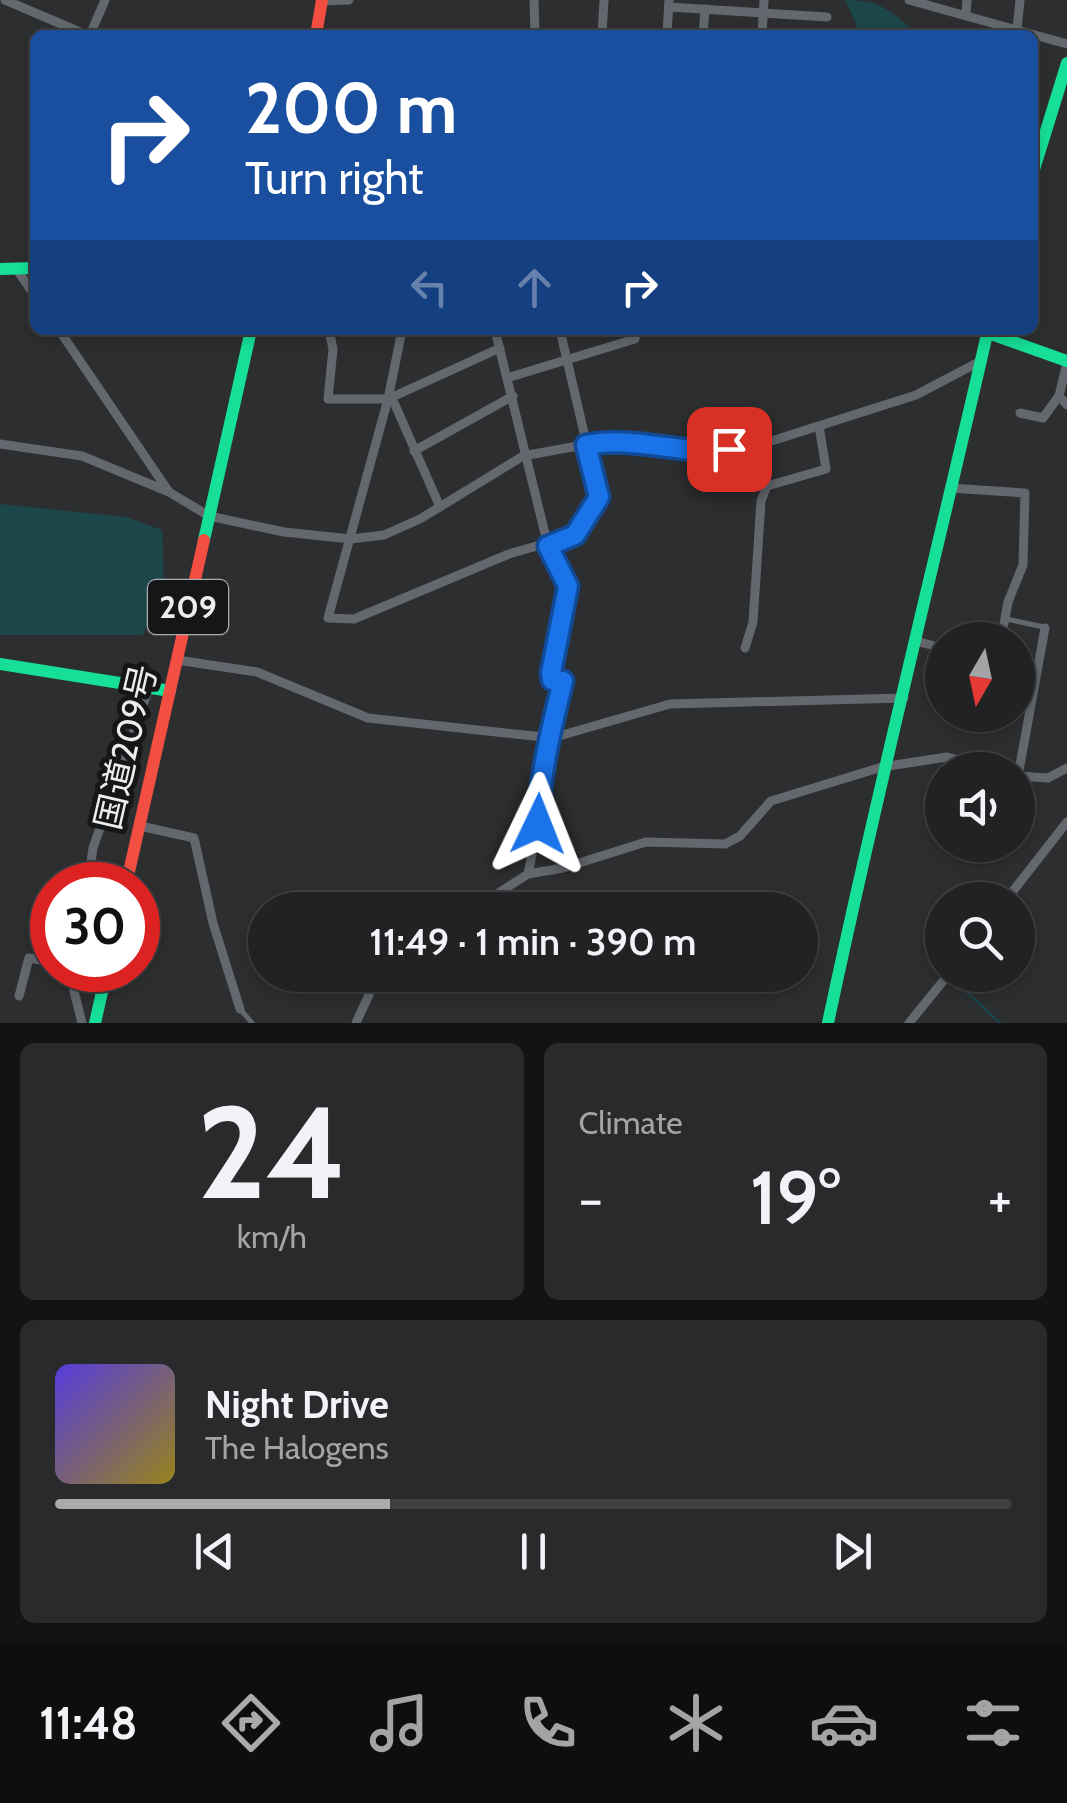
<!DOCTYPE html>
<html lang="en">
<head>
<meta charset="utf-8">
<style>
	body { margin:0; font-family:Cabin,"Noto Sans JP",sans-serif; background:#292a2c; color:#f1f3f6; height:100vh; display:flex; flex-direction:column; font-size:38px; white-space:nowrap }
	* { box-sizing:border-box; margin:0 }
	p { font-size:32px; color:#a2a4a6 }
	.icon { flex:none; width:55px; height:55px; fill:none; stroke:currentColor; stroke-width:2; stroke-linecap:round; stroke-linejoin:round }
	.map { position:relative; height:1023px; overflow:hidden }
	.side { display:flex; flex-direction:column; gap:20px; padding:20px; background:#121314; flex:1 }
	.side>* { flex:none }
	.banner { position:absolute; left:30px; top:30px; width:1008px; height:305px; border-radius:15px; box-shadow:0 5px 15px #0003,0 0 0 2px #3e3f41; background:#1a4fa0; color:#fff; overflow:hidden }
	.needle { width:65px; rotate:189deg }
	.controls { position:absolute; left:925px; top:622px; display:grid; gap:20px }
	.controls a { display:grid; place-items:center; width:110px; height:110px; border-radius:50%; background:#212224; box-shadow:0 5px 15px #0003,0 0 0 2px #3e3f41; font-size:50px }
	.speed { position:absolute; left:30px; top:862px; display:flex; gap:20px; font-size:50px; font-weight:700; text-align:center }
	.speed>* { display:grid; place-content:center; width:130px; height:130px; border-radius:50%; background:#212224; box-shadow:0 5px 15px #0003,0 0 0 2px #3e3f41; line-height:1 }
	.speed .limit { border:15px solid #d22; background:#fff; color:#111 }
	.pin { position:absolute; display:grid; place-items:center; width:85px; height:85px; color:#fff; margin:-42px; border-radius:20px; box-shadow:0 5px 15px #0006 }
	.me { position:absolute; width:110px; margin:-55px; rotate:2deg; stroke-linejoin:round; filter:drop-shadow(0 0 8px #0008) }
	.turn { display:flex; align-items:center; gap:35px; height:210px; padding:0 50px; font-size:45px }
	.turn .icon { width:130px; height:130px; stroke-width:2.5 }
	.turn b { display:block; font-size:70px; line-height:85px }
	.lanes { display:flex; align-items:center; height:95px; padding:0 50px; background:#0003; justify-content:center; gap:50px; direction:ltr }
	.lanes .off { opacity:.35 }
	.big { font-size:75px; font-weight:600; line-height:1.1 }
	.side .tile { flex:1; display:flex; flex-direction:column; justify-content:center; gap:15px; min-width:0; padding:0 35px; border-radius:15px; background:#292a2c }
	.side .dial { align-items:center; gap:0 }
	.dial b { font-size:130px; line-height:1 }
	.song { display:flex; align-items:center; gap:30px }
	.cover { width:120px; height:120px; border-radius:15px; background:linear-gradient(135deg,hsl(250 70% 55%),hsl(50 70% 35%)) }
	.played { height:10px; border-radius:5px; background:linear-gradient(90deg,#a8aaac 35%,#3e3f41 35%) }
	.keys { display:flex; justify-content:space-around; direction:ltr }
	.heat { display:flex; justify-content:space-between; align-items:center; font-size:55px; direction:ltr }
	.side .tiles { flex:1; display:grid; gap:20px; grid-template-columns:1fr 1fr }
	.tile:last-child { grid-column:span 2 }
	.trip { position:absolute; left:248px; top:892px; width:570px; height:100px; border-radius:50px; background:#212224; box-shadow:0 5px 15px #0003,0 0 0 2px #3e3f41; font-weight:600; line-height:100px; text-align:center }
	.dock { display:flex; height:160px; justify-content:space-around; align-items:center; background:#0d0e0e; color:#a2a4a6 }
	.dock .icon { width:70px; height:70px }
	.dock .active { color:#a8aaac }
	.dock b { font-size:45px; color:#f1f3f6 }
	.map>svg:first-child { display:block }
	.water { fill:#1b474a }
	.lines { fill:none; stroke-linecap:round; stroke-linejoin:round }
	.stream { stroke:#1b474a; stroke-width:2.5 }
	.lane { stroke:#64686e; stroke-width:5 }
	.street { stroke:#64686e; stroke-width:9 }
	.fast { stroke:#16e098; stroke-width:12 }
	.jam { stroke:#f24e42; stroke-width:12 }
	.route-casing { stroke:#114b97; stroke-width:25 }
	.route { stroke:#1a73e8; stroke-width:18 }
	.labels { text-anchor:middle; stroke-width:10; stroke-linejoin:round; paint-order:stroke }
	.shield { fill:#151617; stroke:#abacae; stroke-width:2.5 }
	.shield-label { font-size:32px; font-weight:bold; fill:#ebedef }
	.street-label { font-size:35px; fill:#ebedef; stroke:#151617 }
</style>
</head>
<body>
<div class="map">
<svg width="1067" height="1023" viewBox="0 0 1067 1023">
	<rect width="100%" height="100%" fill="#2c2e30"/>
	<g class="water">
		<path d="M 845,0 C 880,0 893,11 917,35 L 855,35 L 857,25 Z"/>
		<polygon points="0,504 126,517 162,530 164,590 143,635 0,635"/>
	</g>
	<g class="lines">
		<polyline class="stream" points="954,975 956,982 1000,1023"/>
		<g class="lane">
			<polyline points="1006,619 1044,627"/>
			<polyline points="241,1010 252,1023"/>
		</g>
		<g class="street">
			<polyline points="5,0 87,35"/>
			<polyline points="534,0 535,35"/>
			<polyline points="909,0 1067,44"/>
			<polyline points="322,1 349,0"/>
			<polyline points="669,7 827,17"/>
			<polyline points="966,16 967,0"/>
			<polyline points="90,35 105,0"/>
			<polyline points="602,35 604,0"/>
			<polyline points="667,35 669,0"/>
			<polyline points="703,35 705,9"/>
			<polyline points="762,35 764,0"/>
			<polyline points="1011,35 1017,29 1020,0"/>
			<polyline points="17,270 35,296"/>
			<polyline points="59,330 169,492"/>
			<polyline points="329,330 333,349 328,399 388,399 500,348"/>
			<polyline points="402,330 388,399 328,618 354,619 509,554 575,535 599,497 560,330"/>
			<polyline points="495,330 548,546 568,586 551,673 552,680 563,681 553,715 552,738 540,768 538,824 528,874"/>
			<polyline points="1067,363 1059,396 1067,405"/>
			<polyline points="507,378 635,339 636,330"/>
			<polyline points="392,398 440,507"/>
			<polyline points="1020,413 1043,418 1059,396"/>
			<polyline points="0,444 82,456 169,492 209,516 284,532 351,539 384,535 420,519 523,456 605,441 703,453 756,446 916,395 977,363"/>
			<polyline points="414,451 513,396"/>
			<polyline points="767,486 826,469 819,426"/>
			<polyline points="950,488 1025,493 1023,565 1008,602 1001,640"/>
			<polyline points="916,641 942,648"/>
			<polyline points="745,648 753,622 761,501 767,486 761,443"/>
			<polyline points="177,660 257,672 368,718 552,738 670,704 904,698"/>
			<polyline points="1018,776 1045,628"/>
			<polyline points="1018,776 1048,778 1067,768"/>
			<polyline points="140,826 194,838 213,923 240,1009"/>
			<polyline points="88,885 93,848 150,685"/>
			<polyline points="1006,900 1067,822"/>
			<polyline points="472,910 528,874 563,868 646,842 725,844 740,836 771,801 882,767 947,757 1000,770"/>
			<polyline points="78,970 74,991 82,1023"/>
			<polyline points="19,996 29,958 52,962"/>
			<polyline points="356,1023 378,975"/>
			<polyline points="909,1023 948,975"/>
		</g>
		<g class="fast">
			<polyline points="1032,176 1067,63"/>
			<polyline points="0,269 35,268"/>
			<polyline points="980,330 1067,361"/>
			<polyline points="204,540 251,330"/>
			<polyline points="0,664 170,691"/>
			<polyline points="95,1023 107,970"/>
			<path d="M 828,1023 C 877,791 935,561 988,330"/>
		</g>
		<g class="jam">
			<polyline points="316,35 322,0"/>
			<polyline points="126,885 204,540"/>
		</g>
	</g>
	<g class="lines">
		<defs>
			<path id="route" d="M 538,824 C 540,774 551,729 563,681 L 552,680 L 551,673 L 568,586 L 548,546 L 575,535 L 599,497 L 586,445 C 635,435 681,456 729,449"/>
		</defs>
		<use href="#route" class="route-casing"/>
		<use href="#route" class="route"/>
	</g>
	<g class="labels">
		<rect class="shield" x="148" y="580" width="80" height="54" rx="8"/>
		<g class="shield-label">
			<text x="188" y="618">209</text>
		</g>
		<g class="street-label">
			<text transform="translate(126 747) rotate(-77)" y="12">国道209号</text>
		</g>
	</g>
</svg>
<div class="controls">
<a><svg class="needle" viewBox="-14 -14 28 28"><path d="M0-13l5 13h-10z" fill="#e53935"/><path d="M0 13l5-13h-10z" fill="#a2a4a6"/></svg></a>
<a><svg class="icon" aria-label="sound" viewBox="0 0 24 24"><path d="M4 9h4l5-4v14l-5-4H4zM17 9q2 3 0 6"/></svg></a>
<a><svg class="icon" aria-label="search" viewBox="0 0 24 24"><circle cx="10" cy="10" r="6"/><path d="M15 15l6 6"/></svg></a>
</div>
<div class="speed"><div class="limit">30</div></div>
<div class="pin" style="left:729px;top:449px;background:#d93025"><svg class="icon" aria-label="arrive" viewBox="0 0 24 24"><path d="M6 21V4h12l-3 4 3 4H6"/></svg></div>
<svg class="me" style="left:538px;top:824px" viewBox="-20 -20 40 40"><path d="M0-17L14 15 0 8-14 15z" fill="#1a73e8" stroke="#fff" stroke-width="4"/></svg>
<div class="trip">11:49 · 1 min · 390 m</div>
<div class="banner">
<div class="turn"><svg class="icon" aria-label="right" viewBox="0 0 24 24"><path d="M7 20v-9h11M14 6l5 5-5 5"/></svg><div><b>200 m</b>Turn right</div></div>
<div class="lanes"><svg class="icon off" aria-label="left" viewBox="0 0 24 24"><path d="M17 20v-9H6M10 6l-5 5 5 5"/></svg><svg class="icon off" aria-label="ahead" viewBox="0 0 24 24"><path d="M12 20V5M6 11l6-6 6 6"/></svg><svg class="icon" aria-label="right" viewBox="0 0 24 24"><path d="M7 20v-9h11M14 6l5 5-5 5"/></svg></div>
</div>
</div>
<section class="side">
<div class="tiles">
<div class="tile dial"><b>24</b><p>km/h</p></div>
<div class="tile"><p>Climate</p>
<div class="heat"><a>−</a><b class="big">19°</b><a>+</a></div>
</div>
<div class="tile">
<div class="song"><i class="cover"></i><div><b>Night Drive</b><p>The Halogens</p></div></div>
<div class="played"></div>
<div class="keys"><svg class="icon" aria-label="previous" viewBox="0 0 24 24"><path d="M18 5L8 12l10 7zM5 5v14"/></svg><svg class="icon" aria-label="pause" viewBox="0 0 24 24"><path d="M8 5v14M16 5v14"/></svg><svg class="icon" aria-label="next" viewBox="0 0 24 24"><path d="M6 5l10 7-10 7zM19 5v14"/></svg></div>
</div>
</div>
</section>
<nav class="dock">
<b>11:48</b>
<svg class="icon active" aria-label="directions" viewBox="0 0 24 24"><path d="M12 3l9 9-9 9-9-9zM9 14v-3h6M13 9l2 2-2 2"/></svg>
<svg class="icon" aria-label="music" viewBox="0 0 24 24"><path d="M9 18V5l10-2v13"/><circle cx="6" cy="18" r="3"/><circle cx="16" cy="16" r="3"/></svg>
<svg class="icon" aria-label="phone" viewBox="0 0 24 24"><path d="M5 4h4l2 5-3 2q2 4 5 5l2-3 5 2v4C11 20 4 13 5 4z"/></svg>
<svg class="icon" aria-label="climate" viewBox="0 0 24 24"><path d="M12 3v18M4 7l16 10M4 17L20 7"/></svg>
<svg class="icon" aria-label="car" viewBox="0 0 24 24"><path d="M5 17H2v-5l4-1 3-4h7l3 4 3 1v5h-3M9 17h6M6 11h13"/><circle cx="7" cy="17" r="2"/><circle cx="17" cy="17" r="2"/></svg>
<svg class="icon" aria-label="filters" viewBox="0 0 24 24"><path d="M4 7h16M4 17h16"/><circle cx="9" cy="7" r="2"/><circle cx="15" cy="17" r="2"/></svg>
</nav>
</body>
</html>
